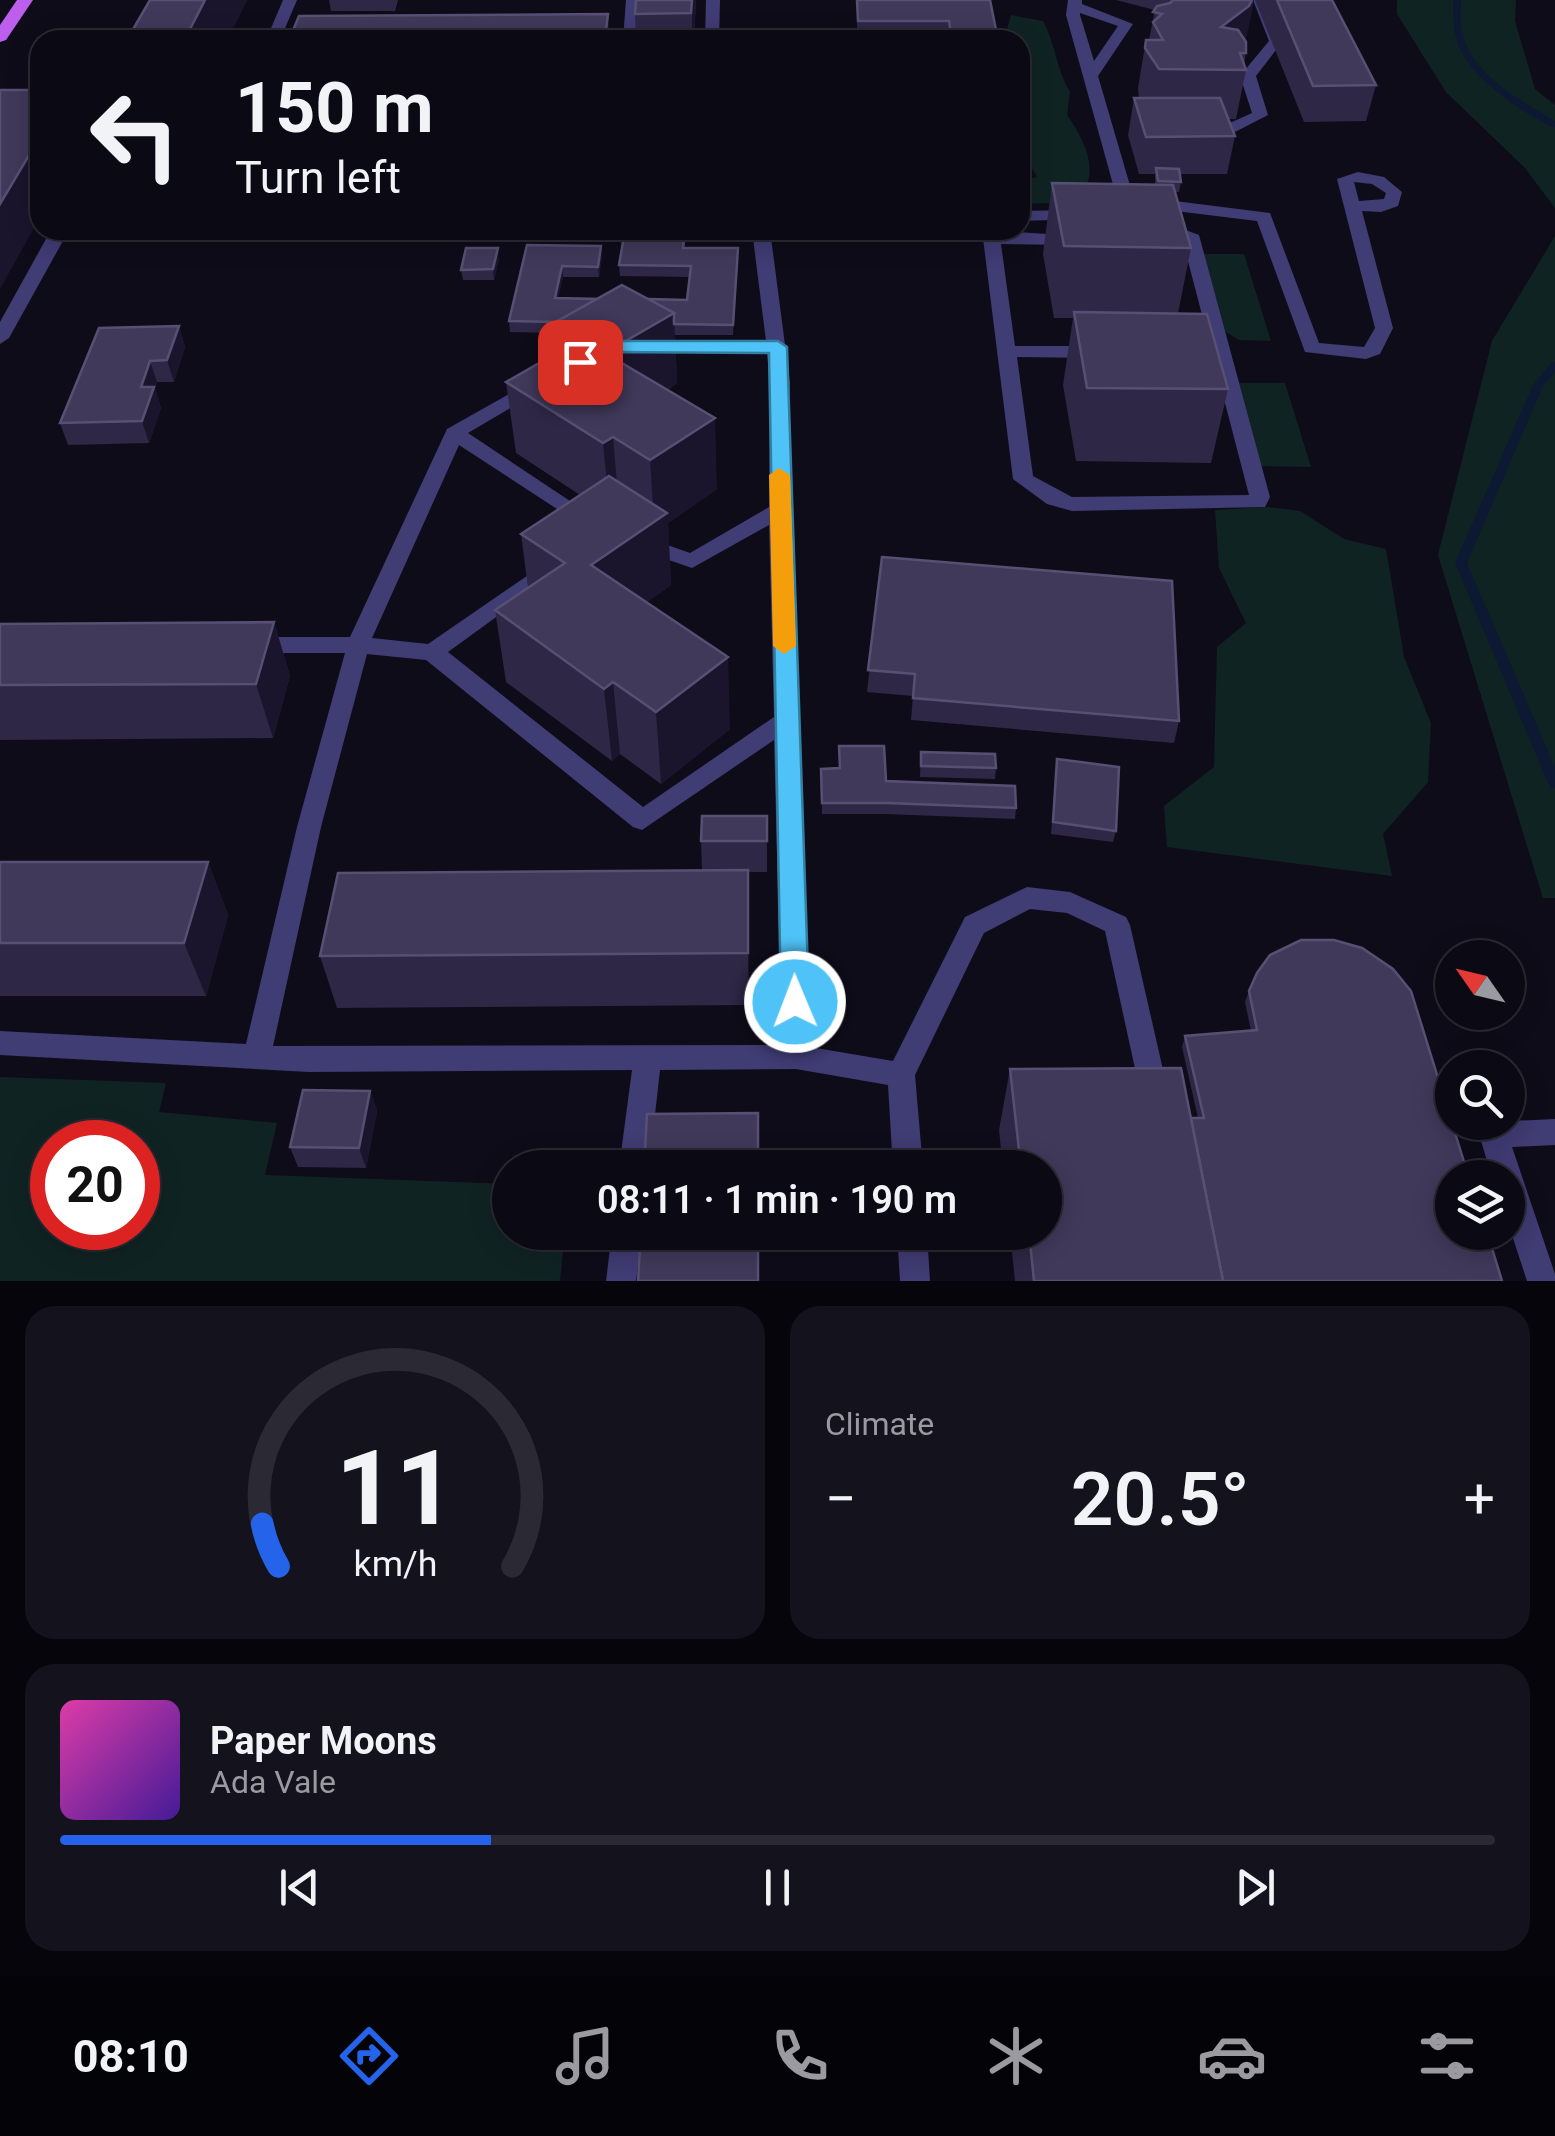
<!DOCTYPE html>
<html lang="en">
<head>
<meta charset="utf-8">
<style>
	body { margin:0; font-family:Roboto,sans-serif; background:#14121d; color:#f1f3f6; height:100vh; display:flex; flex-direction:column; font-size:38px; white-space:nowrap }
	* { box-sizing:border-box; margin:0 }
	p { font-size:32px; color:#9a9aa0 }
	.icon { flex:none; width:55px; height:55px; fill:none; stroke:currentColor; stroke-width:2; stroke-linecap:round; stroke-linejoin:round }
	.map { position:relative; height:1281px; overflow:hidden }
	.drawer { display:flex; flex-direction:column; gap:25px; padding:25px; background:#06050b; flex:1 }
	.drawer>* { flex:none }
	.banner { position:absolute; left:30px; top:30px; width:1000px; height:210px; border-radius:30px; box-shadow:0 5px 25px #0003,0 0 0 2px #2b2a34; background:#0b0914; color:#f1f3f6; overflow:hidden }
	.needle { width:65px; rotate:304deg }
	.buttons { position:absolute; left:1435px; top:940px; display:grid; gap:20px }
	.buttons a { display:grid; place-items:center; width:90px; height:90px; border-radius:50%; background:#0b0914; box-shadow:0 5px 25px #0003,0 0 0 2px #2b2a34; font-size:50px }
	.speed { position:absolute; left:30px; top:1120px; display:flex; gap:20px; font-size:50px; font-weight:700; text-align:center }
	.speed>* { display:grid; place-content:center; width:130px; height:130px; border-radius:50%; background:#0b0914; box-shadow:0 5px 25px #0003,0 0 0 2px #2b2a34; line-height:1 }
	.speed .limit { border:15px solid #d22; background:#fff; color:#111 }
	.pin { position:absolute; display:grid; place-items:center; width:85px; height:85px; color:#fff; margin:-42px; border-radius:20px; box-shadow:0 5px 15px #0006 }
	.me { position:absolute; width:110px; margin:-55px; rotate:359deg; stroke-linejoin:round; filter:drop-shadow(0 0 8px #0008) }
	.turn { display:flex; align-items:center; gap:35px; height:210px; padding:0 40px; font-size:45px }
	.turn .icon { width:130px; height:130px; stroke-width:2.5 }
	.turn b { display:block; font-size:70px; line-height:85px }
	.big { font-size:75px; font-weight:600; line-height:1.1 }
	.drawer .widget { flex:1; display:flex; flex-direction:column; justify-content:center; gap:15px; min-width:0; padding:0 35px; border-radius:30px; background:#14121d }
	.drawer .dial { align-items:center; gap:0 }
	.dial svg { height:260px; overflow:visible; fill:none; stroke:#2b2a34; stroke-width:7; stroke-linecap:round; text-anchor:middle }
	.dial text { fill:#f1f3f6; stroke:none }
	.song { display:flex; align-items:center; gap:30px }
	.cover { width:120px; height:120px; border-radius:15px; background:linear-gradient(135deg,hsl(320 70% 55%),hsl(260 70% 35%)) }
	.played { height:10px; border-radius:5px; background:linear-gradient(90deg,#2563eb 30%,#2b2a34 30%) }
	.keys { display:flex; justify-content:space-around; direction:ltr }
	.heat { display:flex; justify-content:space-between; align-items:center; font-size:55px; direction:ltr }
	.drawer .tiles { flex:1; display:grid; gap:25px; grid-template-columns:1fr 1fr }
	.widget:last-child { grid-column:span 2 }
	.trip { position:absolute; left:492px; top:1150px; width:570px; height:100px; border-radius:50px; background:#0b0914; box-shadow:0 5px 25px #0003,0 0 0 2px #2b2a34; font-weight:600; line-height:100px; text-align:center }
	.dock { display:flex; height:160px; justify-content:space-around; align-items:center; background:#040408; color:#9a9aa0 }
	.dock .icon { width:70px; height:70px }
	.dock .current { color:#2563eb }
	.dock b { font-size:45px; color:#f1f3f6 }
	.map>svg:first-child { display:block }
	.green { fill:#102323; fill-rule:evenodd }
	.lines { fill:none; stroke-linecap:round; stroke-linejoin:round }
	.stream { fill:#0d1932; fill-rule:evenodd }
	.service { fill:#403c74; fill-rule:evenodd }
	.primary { fill:#bd5eed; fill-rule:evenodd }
	.wall { fill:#2e2746 }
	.shaded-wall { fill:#1a152d }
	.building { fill:#40395a; stroke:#575073; stroke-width:2.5 }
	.route { fill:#4fc3f7; stroke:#337fa1; stroke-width:2.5 }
	.slow { fill:#f59e0b }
</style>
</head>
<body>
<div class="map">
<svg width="1555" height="1281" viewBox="0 0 1555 1281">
	<rect width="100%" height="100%" fill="#0f0c1a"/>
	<g class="green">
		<polygon points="1397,0 1516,0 1515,21 1535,89 1555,105 1555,208 1525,168 1446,92 1397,14"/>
		<path d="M 1011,15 L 1043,21 C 1056,45 1056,69 1070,92 L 1067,115 C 1083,138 1098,165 1084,192 L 1050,203 L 1020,204 L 1020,181 L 1037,177 L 1020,148 L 1030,114 L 1020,103 L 1020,40 L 1004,40 Z"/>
		<polygon points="1555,236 1555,898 1543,898 1438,555 1492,341"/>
		<polygon points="1202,254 1244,254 1271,341 1239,340 1224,331"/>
		<polygon points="1233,383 1285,383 1311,467 1257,466"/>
		<polygon points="1268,507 1300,511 1344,539 1386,549 1404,657 1431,723 1428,782 1383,834 1392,876 1167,847 1164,806 1214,767 1217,647 1246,623 1219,568 1215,510"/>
		<path d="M 0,1077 L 166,1083 L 159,1112 L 277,1123 L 265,1175 L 510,1184 L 510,1232 L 565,1233 L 560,1281 L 0,1281 ZM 138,1142 L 138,1228 L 52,1228 L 52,1142 Z"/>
	</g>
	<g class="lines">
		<g class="stream">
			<path d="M 1453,0 L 1461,0 C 1461,8 1460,17 1461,25 C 1468,74 1517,98 1555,121 L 1555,128 C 1521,112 1475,82 1459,47 C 1453,32 1453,16 1453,0 Z"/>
			<polygon points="1555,362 1555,372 1543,386 1467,563 1555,767 1555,788 1550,787 1548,783 1455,563 1533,385 1551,363"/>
		</g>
		<g class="service">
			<polygon points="283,0 297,0 280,40 266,40"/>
			<polygon points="626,0 640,0 637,40 623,40"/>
			<polygon points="706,0 720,0 719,40 705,40"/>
			<path d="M 1068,0 L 1082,0 L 1082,4 L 1133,24 L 1098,76 L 1131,189 L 1106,211 L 1098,206 L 1114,188 L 1066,15 ZM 1080,13 L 1118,26 L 1094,61 L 1080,15 Z"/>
			<polygon points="1253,0 1267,0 1283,41 1256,76 1268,115 1235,132 1197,130 1197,124 1232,122 1252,113 1240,76 1269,41"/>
			<path d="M 1358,172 L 1384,177 L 1402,192 L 1398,206 L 1381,212 L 1362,211 L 1393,328 L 1380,354 L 1366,359 L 1305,352 L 1257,221 L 1151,208 L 1143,203 L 1151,198 L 1270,213 L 1319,343 L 1364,347 L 1375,328 L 1337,179 ZM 1354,182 L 1372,184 L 1386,193 L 1384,199 L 1359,201 Z"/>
			<polygon points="1076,210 1084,215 1082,219 1020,221 1020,211"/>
			<polygon points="1156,219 1199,235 1270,497 1265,507 1072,511 1047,504 1013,479 982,230 1079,236 1082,240 1073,245 1001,244 1015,346 1098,346 1107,352 1098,358 1017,357 1033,476 1072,497 1249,495 1182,238 1150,228 1150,220"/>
			<polygon points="51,230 69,230 9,338 0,344 0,322"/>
			<path d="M 752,230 L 770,230 L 790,383 L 789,510 L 810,1047 L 893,1061 L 965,917 L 1027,887 L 1070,892 L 1126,917 L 1130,925 L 1169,1096 L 1165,1105 L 1155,1109 L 1145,1105 L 1141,1096 L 1105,931 L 1067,913 L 1030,909 L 984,933 L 915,1075 L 923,1168 L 893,1168 L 888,1085 L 796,1069 L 660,1070 L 649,1168 L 619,1168 L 632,1070 L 309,1072 L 0,1055 L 0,1031 L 246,1044 L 297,827 L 345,653 L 253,653 L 242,645 L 253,637 L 350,637 L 447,429 L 527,384 L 534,382 L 544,388 L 468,433 L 600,521 L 590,528 L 583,526 L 459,445 L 372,638 L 428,644 L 553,558 L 564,565 L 561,570 L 448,652 L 643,807 L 774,717 L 769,525 L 692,568 L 634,548 L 631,543 L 642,536 L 690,553 L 769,507 L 770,383 L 767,353 L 645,353 L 636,347 L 645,341 L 766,341 ZM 367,654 L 426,660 L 633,827 L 642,830 L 774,740 L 782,1045 L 273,1046 L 321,827 Z"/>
			<polygon points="1555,1119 1555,1145 1512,1147 1555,1274 1555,1281 1527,1281 1508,1223 1508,1178 1492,1178 1479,1134 1483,1125 1488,1122"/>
			<polygon points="612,1232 642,1232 636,1281 606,1281"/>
			<polygon points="897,1232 927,1232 930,1281 900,1281"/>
		</g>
		<polygon class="primary" points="17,0 33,0 6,40 0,42 0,25"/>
	</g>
	<g class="wall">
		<polygon points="150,0 247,0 227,40 135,40 132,31"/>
		<polygon points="329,0 398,0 395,11 331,11"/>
		<polygon points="636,0 696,0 694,40 636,40 635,14"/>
		<polygon points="857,0 990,0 998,40 857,40"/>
		<polygon points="1116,0 1254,0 1245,40 1246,53 1244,65 1246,70 1236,119 1228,119 1235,136 1227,174 1180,174 1181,182 1179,192 1175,192 1191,248 1178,313 1228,389 1211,463 1076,461 1063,385 1073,318 1054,318 1043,254 1052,183 1155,184 1155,174 1139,174 1128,135 1134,98 1139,98 1138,88 1146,40 1149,40 1155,10"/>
		<polygon points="1255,0 1332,0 1376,85 1366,121 1304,122"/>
		<polygon points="686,238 684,248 738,259 733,335 675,335 677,383 667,390 717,489 668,523 671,585 647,602 730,729 661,784 620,754 612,761 506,682 495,610 528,588 521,534 580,495 516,453 506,382 557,353 555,333 510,332 509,321 527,245 602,257 599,277 563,277 558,298 687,300 689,277 620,276 619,265"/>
		<polygon points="499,259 494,280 463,280 461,270"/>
		<polygon points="179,326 185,347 174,382 157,382 155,388 161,408 149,443 68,445 60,423"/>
		<polygon points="882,557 1179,721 1174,743 911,720 913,696 867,692"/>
		<polygon points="274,622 290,676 273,738 0,740 0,624"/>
		<polygon points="839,746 886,781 1016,808 1015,819 886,814 822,814 821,769 839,768"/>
		<polygon points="921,752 996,768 995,779 920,777"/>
		<polygon points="1057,759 1116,831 1113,842 1051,834"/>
		<polygon points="767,816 767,872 748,872 749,1005 337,1008 320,956 702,871 701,841"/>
		<polygon points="0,862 208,862 228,915 206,996 0,996"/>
		<polygon points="1249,991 1502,1281 1015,1281 1010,1232 1045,1232 1045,1168 1003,1168 999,1130 1010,1069 1191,1118 1198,1118 1182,1047 1185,1036 1251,1031 1245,1002"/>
		<polygon points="370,1091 377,1111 366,1168 298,1167 290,1147"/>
	</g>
	<g class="shaded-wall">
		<polygon points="205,0 247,0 227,40 191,40 189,31"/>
		<polygon points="692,0 696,0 694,40 692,40"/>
		<polygon points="1252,0 1254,0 1247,35 1240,54 1221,27"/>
		<polygon points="608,14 610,40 605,40 605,39"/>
		<polygon points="40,137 40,217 0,289 0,204"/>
		<polygon points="601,246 602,257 599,277 598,267"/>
		<polygon points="498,248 499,259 494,280 493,269"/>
		<polygon points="562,266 563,277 556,309 555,298"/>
		<polygon points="674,313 677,383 611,424 605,353"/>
		<polygon points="179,326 185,347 174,382 167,360"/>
		<polygon points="150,361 157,382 155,388 161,408 149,443 142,421 141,387"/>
		<polygon points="715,418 717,489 668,523 671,585 598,637 591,565 654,521 650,460"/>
		<polygon points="613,437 619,508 610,515 603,443"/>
		<polygon points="274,622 290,676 273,738 256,684"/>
		<polygon points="728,657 730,729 661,784 656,712"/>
		<polygon points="613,682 620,754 612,761 604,689"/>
		<polygon points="208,862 228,915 206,996 184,943"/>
		<polygon points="748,870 749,924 749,1005 748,953"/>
		<polygon points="370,1091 377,1111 366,1168 359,1148"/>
	</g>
	<g class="building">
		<polygon points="150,0 205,0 189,31 132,31"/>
		<polygon points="636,0 692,0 691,13 635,14"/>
		<polygon points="857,0 990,0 998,40 952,40 949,21 858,21"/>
		<polygon points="1173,0 1252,0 1249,6 1221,27 1238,30 1246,42 1246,53 1240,53 1246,70 1159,69 1145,48 1146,40 1163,40 1153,22 1162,14 1153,12 1157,6 1170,3"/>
		<polygon points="1277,0 1332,0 1376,85 1313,86"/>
		<polygon points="608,14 605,39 289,40 299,16"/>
		<polygon points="0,90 40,90 40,137 0,204"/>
		<polygon points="1134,98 1220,98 1235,136 1146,137"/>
		<polygon points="1156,168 1179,169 1181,182 1158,181"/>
		<polygon points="1052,183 1173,185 1191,248 1064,246"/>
		<polygon points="625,230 685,230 683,248 738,248 733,325 674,324 674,313 648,299 687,300 691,266 619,265"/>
		<polygon points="527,245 601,246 598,267 562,266 555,298 597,299 556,322 509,321"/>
		<polygon points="466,248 498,248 493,269 461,270"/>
		<polygon points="622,285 674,313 605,353 715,418 650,460 613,437 603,443 506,382 581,339 554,323"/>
		<polygon points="1074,312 1207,314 1228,389 1087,388"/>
		<polygon points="179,326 167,360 150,361 141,387 154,387 142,421 60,423 99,328"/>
		<polygon points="609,476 667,513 591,565 728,657 656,712 613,682 604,689 495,610 565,563 521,534"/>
		<polygon points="882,557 1172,581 1179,721 913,698 915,674 868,670"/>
		<polygon points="274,622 256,684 0,685 0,624"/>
		<polygon points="839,746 884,746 886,781 1015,786 1016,808 887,803 822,803 821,769 840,768"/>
		<polygon points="921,752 995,754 996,768 921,766"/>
		<polygon points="1057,759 1119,767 1116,831 1053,822"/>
		<polygon points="702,816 767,816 767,841 701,841"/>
		<polygon points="0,862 208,862 184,943 0,943"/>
		<polygon points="748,870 748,953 320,956 338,873"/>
		<polygon points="1301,940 1334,940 1362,948 1393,969 1411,991 1469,1178 1452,1178 1452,1232 1487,1232 1502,1281 1223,1281 1191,1118 1204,1118 1185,1036 1257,1030 1249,991 1257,973 1270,955"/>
		<polygon points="1181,1068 1223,1281 1034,1281 1029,1232 1045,1232 1045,1168 1021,1168 1010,1069"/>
		<polygon points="303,1090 370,1091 359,1148 290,1147"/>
		<polygon points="758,1113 758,1168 644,1168 647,1114"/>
		<polygon points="641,1232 758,1232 758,1281 638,1281"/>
	</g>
	<polygon class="route" points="778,341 787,347 809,1002 804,1011 785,1011 781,1002 769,353 609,352 580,367 570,362 606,341"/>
	<polygon class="slow" points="779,468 790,475 796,646 784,654 773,646 769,475"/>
</svg>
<div class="buttons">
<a><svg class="needle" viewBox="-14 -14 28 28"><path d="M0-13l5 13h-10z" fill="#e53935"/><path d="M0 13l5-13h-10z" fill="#9a9aa0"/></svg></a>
<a><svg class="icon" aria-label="search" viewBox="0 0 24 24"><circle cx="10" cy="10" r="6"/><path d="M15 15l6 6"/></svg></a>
<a><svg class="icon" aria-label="layers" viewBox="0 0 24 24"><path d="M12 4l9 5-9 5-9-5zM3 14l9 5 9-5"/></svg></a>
</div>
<div class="speed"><div class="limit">20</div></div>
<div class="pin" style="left:580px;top:362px;background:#d93025"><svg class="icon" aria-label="arrive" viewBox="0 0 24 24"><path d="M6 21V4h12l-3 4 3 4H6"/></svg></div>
<svg class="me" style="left:795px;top:1002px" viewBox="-20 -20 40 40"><circle r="17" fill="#4fc3f7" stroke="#fff" stroke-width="3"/><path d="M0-11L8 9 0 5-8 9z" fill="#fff"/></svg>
<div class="trip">08:11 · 1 min · 190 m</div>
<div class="banner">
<div class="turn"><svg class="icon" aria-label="left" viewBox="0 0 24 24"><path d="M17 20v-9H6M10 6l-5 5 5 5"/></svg><div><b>150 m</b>Turn left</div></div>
</div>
</div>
<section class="drawer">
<div class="tiles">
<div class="widget dial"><svg viewBox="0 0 100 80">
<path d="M14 69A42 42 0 1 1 86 69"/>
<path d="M14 69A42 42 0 0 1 9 56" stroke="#2563eb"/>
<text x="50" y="56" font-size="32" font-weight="700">11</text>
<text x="50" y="72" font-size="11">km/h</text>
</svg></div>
<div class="widget"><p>Climate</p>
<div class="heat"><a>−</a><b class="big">20.5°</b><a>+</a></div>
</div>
<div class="widget">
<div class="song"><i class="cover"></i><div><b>Paper Moons</b><p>Ada Vale</p></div></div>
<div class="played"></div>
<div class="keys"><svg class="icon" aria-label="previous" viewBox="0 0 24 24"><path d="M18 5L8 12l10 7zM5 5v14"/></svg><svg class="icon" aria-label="pause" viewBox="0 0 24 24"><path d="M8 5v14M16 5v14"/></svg><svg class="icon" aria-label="next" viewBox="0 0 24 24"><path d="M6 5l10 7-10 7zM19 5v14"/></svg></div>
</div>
</div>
</section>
<nav class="dock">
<b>08:10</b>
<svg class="icon current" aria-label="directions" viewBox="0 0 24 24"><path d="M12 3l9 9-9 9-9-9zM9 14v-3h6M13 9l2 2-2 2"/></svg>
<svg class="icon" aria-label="music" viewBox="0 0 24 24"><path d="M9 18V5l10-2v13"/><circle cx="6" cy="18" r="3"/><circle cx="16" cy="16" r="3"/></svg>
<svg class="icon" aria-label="phone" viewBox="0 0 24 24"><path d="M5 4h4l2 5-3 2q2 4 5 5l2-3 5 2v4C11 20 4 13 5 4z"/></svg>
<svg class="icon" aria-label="climate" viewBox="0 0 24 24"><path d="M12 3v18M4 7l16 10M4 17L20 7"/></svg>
<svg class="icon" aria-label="car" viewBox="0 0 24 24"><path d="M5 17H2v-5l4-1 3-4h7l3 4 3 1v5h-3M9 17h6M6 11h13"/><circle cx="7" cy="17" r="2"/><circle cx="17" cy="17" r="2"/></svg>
<svg class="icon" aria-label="filters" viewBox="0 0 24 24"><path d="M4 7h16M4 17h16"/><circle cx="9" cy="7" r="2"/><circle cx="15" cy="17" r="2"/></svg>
</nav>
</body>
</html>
